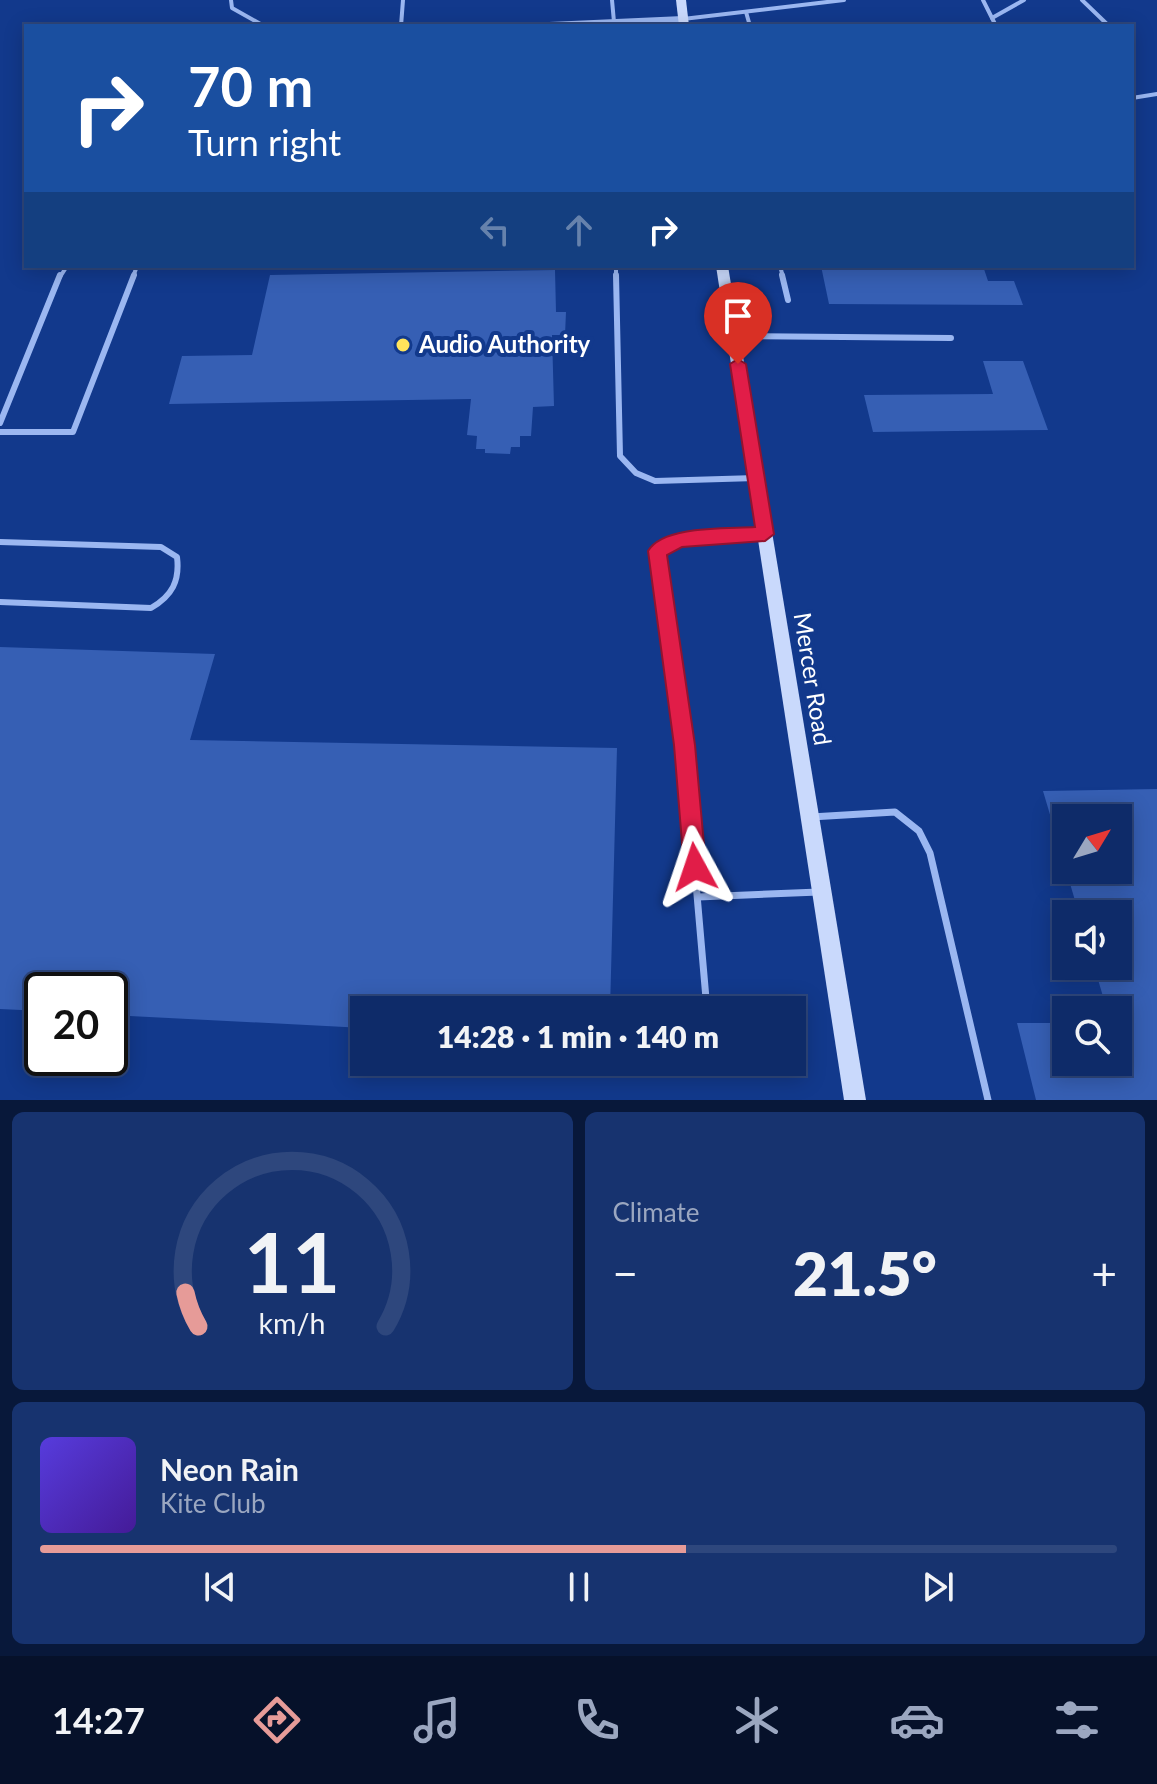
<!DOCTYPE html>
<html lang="en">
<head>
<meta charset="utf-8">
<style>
	body { margin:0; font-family:Lato,sans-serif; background:#17336f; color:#f1f3f6; height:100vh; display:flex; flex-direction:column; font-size:30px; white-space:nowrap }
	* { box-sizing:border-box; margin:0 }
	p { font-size:26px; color:#9ba7c0 }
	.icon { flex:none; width:44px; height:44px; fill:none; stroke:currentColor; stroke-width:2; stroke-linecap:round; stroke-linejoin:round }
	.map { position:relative; height:1100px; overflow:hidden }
	.panel { display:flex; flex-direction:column; gap:12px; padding:12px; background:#08183a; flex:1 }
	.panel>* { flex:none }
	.hud { position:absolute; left:24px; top:24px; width:1110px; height:244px; border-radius:0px; box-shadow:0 4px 20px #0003,0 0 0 2px #2e477d; background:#1a4fa0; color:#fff; overflow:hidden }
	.needle { width:52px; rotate:52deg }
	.tools { position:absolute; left:1052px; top:804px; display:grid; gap:16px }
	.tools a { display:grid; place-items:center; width:80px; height:80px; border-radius:0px; background:#0e2b69; box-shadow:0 4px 20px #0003,0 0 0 2px #2e477d; font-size:40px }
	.speed { position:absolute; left:24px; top:972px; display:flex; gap:16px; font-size:40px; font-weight:700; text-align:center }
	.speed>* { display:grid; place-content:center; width:104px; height:104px; border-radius:50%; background:#0e2b69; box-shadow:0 4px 20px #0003,0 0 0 2px #2e477d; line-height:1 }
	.speed .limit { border:4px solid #111; border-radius:12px; background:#fff; color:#111 }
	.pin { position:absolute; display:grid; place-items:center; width:68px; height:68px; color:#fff; margin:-82px -34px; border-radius:50% 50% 50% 0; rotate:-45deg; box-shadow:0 0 8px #0007 }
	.pin .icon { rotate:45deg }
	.me { position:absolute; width:88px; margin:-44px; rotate:355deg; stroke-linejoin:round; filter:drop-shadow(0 0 6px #0008) }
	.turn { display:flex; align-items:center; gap:28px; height:168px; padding:0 32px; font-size:36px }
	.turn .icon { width:104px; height:104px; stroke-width:2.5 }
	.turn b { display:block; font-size:56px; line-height:68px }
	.lanes { display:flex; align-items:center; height:76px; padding:0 32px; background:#0003; justify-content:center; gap:40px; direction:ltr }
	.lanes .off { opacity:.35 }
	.big { font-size:60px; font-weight:800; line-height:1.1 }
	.panel .tile { flex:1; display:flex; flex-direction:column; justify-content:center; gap:12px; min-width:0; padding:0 28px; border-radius:12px; background:#17336f }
	.panel .dial { align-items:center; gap:0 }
	.dial svg { height:208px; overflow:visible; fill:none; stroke:#2e477d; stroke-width:7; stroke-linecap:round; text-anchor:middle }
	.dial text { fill:#f1f3f6; stroke:none }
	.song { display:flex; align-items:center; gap:24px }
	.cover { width:96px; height:96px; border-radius:12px; background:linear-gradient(135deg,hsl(250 70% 55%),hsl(260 70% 35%)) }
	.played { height:8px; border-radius:4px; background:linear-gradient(90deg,#e69b98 60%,#2e477d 60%) }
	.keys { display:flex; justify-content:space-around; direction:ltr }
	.heat { display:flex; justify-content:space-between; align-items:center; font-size:44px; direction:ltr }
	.panel .tiles { flex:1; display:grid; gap:12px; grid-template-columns:1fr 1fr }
	.tile:last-child { grid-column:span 2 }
	.trip { position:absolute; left:350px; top:996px; width:456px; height:80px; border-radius:0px; background:#0e2b69; box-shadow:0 4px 20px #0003,0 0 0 2px #2e477d; font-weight:800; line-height:80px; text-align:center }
	.dock { display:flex; height:128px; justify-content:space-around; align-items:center; background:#06112a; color:#9ba7c0 }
	.dock .icon { width:56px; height:56px }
	.dock .on { color:#e69b98 }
	.dock b { font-size:36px; color:#f1f3f6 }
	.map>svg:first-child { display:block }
	.building { fill:#365fb4 }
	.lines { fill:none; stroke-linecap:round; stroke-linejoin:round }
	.lane-far2 { stroke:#9bb7f1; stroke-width:4 }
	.lane-far1 { stroke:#9bb7f1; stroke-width:6 }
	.lane { stroke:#9bb7f1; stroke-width:7 }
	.street { stroke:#9bb7f1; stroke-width:6 }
	.secondary { fill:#c9d9fc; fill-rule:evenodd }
	.route { fill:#e11d48; stroke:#92132f; stroke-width:2 }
	.poi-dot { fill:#ffe45b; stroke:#12398c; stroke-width:3 }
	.labels { text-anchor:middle; stroke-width:8; stroke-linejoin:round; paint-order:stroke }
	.poi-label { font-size:24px; font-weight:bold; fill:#fff; stroke:#12398c; text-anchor:start }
	.street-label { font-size:24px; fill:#fff; stroke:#12398c }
</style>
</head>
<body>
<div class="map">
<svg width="1157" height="1100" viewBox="0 0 1157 1100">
	<rect width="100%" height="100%" fill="#12398c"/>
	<g class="building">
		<polygon points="821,266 983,266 988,281 1014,281 1023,305 829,304"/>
		<polygon points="555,270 556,312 566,312 565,335 552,335 554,406 533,407 531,436 520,436 520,447 511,447 510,454 485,453 485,449 476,449 477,436 467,435 471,399 169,404 182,356 252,355 270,275"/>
		<polygon points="983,361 1023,361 1048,430 873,432 864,395 993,394"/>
		<polygon points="0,647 215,654 190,740 617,748 610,1010 364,1010 364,1028 110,1015 110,990 42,990 42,1011 0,1009"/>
		<polygon points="1157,789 1157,1100 1036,1100 1017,1023 1066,1023 1066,1062 1118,1062 1118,1010 1107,1010 1094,966 1118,966 1118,914 1079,914 1066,870 1118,870 1118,818 1051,818 1043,791"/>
	</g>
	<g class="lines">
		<g class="lane-far2">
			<polyline points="231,0 232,8 264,26"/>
			<polyline points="612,0 614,22"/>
			<polyline points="983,0 996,26"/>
			<polyline points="1082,0 1109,26"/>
			<polyline points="746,12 750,26"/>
			<polyline points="992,18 1024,0"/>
			<polyline points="683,19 844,0"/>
			<polyline points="401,26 403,0"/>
			<polyline points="1132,98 1157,94"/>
			<polyline points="616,266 616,277"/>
			<polyline points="780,266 783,277"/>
			<polyline points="60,277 67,266"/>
			<polyline points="133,277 137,266"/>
		</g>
		<g class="lane-far1">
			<polyline points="616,275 620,456 636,473 655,481 756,478"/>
			<polyline points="782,275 788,300"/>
			<polyline points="733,336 951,338"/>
			<polyline points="0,423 60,275"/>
			<polyline points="0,432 73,432 134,275"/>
			<path d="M 0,542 L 161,547 L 177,557 C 180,581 172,596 151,608 L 0,602"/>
			<polyline points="669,635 657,551 679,540 765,534"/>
		</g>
		<g class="lane">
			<polyline points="668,633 684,745 707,1010"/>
			<polyline points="811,817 895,812 919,831 930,853 988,1100"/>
			<polyline points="698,897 819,892"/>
		</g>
		<polyline class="street" points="527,26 683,19"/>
		<g class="secondary">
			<polygon points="676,0 686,0 689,26 679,26"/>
			<polygon points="716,266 728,266 866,1100 844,1100"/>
		</g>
	</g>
	<path class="route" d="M 738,359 L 746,364 L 774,534 L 765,541 L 682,547 L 667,555 L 695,745 L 706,867 L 703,874 L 695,878 L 687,874 L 684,867 L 674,745 L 648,551 C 663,525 728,529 755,527 L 730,364 Z"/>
	<circle class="poi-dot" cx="403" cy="345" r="8"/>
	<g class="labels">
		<g class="poi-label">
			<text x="419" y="353">Audio Authority</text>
		</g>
		<g class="street-label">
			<text transform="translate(812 679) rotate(81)" y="8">Mercer Road</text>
		</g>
	</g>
</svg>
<div class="tools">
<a><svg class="needle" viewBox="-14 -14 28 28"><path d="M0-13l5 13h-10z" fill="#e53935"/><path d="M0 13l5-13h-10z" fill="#9ba7c0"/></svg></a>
<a><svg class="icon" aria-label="sound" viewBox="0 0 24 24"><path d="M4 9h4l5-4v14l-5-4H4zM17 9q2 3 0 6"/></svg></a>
<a><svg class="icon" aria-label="search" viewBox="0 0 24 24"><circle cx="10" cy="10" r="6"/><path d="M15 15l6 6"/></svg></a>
</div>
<div class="speed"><div class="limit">20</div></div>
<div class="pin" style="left:738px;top:364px;background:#d93025"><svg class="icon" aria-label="arrive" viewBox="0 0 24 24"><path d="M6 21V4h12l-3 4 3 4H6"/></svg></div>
<svg class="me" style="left:695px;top:867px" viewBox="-20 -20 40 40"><path d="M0-17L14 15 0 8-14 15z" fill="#e11d48" stroke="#fff" stroke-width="4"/></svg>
<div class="trip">14:28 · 1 min · 140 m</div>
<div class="hud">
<div class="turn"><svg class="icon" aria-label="right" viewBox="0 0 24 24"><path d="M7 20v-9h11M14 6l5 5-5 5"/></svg><div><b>70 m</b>Turn right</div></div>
<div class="lanes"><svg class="icon off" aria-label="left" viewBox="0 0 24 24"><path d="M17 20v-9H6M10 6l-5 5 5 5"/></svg><svg class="icon off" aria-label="ahead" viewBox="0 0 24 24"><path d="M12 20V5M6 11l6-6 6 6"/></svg><svg class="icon" aria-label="right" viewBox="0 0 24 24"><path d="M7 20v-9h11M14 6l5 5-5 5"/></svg></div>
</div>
</div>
<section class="panel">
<div class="tiles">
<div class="tile dial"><svg viewBox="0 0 100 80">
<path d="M14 69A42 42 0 1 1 86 69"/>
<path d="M14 69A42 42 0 0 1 9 56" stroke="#e69b98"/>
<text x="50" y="56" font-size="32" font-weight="700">11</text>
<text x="50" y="72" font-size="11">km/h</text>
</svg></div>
<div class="tile"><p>Climate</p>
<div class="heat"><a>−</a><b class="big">21.5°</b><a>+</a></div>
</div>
<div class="tile">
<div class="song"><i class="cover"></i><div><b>Neon Rain</b><p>Kite Club</p></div></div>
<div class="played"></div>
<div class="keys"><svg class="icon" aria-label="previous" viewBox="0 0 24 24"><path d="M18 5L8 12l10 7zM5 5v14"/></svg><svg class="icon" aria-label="pause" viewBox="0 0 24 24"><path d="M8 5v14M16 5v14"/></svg><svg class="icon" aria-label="next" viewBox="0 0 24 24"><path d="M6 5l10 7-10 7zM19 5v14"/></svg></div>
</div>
</div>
</section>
<nav class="dock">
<b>14:27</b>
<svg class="icon on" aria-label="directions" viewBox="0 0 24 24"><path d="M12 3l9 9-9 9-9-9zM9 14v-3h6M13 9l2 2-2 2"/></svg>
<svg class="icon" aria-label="music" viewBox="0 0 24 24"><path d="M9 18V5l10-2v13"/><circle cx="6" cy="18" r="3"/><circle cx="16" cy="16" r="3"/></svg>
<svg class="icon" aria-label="phone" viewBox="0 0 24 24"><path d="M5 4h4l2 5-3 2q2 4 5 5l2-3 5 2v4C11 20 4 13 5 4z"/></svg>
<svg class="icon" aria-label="climate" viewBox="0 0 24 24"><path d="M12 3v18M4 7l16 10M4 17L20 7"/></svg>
<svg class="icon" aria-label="car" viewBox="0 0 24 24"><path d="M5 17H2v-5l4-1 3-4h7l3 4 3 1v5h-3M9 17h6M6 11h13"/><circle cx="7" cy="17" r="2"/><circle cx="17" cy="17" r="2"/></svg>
<svg class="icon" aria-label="filters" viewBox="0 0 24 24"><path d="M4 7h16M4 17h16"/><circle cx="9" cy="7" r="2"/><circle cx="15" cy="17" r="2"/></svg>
</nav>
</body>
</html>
